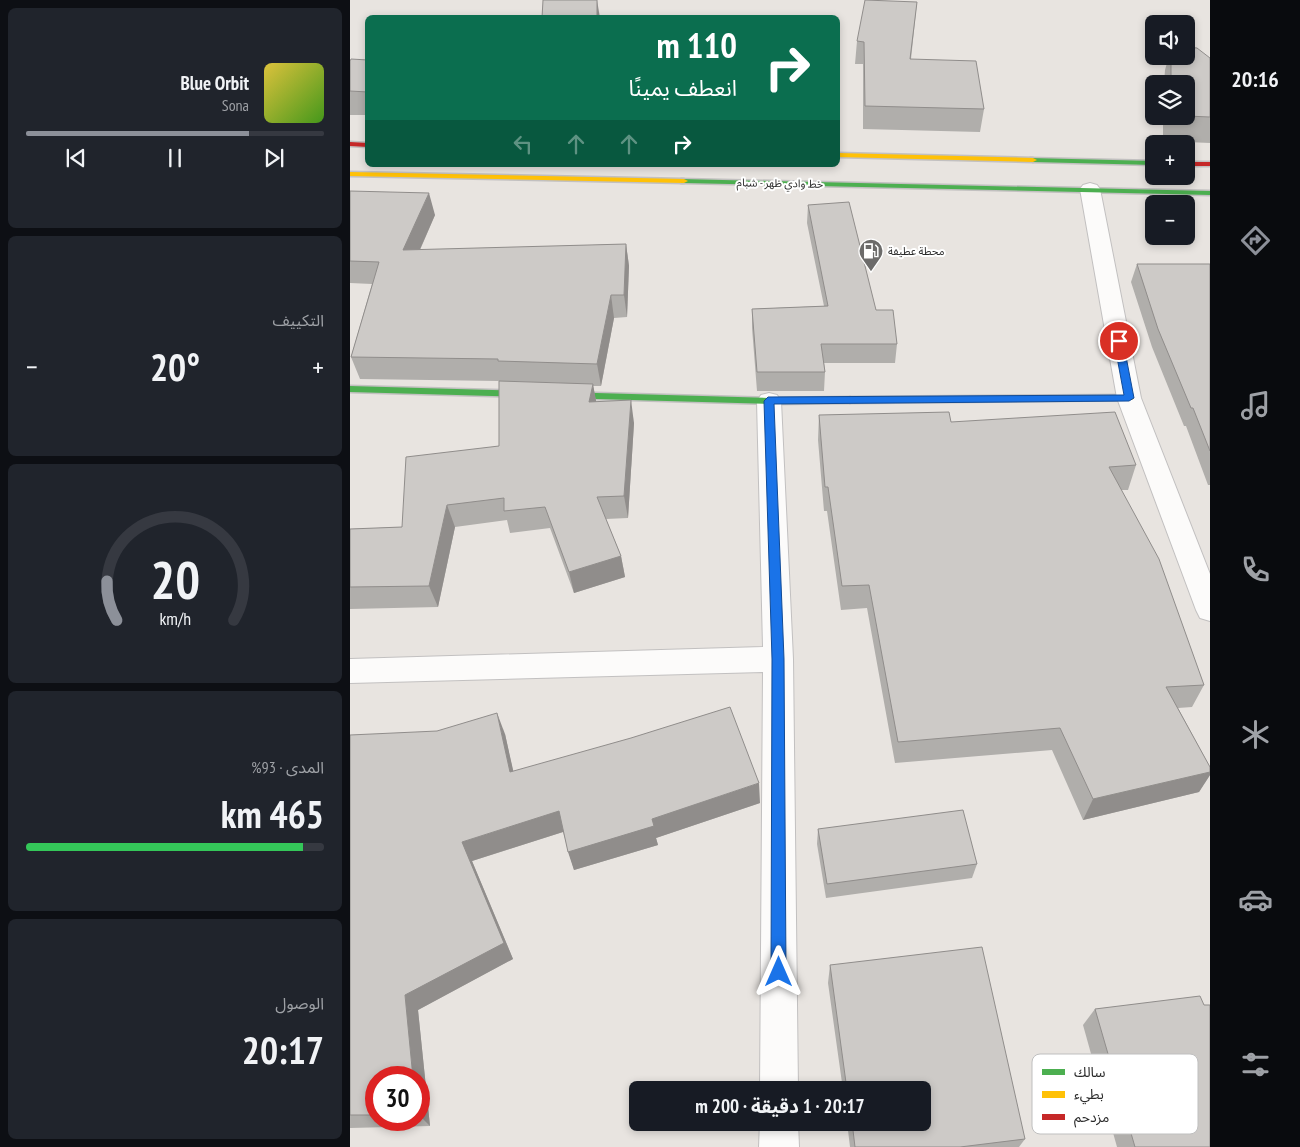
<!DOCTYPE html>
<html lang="ar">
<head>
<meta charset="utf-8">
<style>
	body { margin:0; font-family:"PT Sans Narrow","Noto Sans Arabic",sans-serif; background:#20242c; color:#f1f3f6; direction:rtl; height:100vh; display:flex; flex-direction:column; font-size:19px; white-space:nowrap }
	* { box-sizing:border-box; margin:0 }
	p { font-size:16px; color:#9ea1a6 }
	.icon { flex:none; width:28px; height:28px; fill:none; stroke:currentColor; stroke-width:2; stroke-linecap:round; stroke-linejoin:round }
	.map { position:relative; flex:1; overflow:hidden; direction:ltr }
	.panel { display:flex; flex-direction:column; gap:8px; padding:8px; background:#0d0f14; width:350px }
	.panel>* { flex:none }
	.hud { position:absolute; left:15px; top:15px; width:475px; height:152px; border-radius:8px; box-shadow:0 2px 8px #0003; direction:rtl; background:#0b6e4f; color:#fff; overflow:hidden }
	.controls { position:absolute; left:795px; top:15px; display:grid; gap:10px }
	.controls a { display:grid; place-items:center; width:50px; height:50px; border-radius:8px; background:#171b24; box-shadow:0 2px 8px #0003; font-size:25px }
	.speed { position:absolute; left:15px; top:1066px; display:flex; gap:10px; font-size:25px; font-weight:700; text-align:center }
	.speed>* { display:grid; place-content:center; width:65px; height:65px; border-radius:50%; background:#171b24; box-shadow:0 2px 8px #0003; line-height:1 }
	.speed .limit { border:8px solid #d22; background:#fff; color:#111 }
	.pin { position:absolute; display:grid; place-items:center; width:42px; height:42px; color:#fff; margin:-21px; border:2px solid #fff; border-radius:50%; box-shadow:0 1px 5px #0007 }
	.me { position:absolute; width:55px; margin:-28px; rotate:0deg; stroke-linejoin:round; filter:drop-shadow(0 0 4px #0008) }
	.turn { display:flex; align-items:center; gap:18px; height:105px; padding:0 20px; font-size:22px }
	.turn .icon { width:65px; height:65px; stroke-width:2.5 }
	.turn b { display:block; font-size:35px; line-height:42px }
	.lanes { display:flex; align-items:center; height:48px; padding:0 20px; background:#0003; justify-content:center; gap:25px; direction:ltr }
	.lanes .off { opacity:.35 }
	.big { font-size:38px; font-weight:700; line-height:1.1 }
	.panel .card { flex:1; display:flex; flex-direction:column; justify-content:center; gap:8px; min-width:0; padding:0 18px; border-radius:8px; background:#20242c }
	.panel .dial { align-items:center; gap:0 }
	.dial svg { height:130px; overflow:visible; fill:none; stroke:#363941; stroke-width:7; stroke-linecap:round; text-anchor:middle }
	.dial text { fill:#f1f3f6; stroke:none }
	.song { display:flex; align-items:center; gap:15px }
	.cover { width:60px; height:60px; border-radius:8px; background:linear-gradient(135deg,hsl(50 70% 55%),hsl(100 70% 35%)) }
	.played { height:5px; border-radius:2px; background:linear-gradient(90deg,#8c9099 75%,#363941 75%) }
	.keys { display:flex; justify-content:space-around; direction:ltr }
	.heat { display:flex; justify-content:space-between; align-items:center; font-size:28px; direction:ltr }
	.charge { height:8px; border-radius:4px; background:linear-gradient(90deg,#34c759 93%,#363941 0) }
	.trip { position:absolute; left:279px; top:1081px; width:302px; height:50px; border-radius:8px; background:#171b24; box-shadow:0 2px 8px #0003; font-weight:700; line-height:50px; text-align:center; direction:rtl }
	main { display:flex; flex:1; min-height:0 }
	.tabs { display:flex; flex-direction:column; width:90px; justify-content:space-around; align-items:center; background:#090b0e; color:#9ea1a6 }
	.tabs .icon { width:35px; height:35px }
	.tabs .current { color:#8c9099 }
	.tabs b { font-size:22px; color:#f1f3f6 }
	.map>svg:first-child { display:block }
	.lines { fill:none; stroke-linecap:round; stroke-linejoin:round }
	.street-casing { stroke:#c2c0c0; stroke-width:2 }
	.fast-casing { stroke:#c2c0c0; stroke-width:3 }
	.slow-casing { stroke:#c2c0c0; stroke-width:3 }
	.jam-casing { stroke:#c2c0c0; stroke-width:3 }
	.street { fill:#fcfbfa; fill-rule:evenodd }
	.fast { fill:#4caf50; fill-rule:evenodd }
	.slow { fill:#ffc107; fill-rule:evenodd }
	.jam { fill:#c62828; fill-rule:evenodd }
	.wall { fill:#b0aeab; fill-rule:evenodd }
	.shaded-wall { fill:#908d8b }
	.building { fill:#cdcac7; stroke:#908d8b }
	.route { fill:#1a73e8; stroke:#114b97 }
	.labels { text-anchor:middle; stroke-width:4; stroke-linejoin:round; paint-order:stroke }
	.far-street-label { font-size:11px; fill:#2a2a2a; stroke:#fff }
	.far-poi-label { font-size:11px; fill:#2a2a2a; stroke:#fff; text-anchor:start }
	.key { fill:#fff; stroke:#bfbfbf; stroke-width:1 }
	.key-label { font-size:14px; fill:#2a2a2a }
</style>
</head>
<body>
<main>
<nav class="tabs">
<b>20:16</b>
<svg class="icon current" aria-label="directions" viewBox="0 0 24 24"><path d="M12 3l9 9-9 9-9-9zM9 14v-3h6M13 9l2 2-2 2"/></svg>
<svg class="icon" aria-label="music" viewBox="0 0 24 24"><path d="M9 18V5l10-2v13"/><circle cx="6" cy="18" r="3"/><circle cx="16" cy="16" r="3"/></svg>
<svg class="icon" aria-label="phone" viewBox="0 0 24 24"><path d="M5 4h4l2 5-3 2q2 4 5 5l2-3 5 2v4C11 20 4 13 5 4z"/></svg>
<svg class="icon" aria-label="climate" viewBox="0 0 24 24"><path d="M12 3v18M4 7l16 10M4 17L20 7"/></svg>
<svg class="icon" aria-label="car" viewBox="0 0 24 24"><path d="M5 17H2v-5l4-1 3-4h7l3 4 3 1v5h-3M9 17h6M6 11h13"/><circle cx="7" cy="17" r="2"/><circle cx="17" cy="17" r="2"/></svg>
<svg class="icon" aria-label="filters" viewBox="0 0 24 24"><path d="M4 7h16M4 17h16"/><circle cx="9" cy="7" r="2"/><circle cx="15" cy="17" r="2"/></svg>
</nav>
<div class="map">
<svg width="860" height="1147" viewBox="0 0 860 1147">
	<rect width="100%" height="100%" fill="#e8e4e0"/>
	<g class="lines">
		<defs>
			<g id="street">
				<polygon points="740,183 747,185 750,189 791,398 860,574 860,621 850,618 846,610 767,398 730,189 733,185"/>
				<polygon points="419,393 427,395 431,401 443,659 448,1090 410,1090 413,672 0,683 0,659 413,647 407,401 411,395"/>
				<polygon points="410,1122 448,1122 449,1147 409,1147"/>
			</g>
			<g id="fast">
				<polygon points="680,158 804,161 804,165 683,162 679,160"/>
				<polygon points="331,179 860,191 860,195 334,183 331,183"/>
				<polygon points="0,386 419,398 500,397 505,400 500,403 419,404 0,392"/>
			</g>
			<g id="slow">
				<polygon points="488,153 683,158 687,160 683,162 488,157"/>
				<polygon points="0,172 334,179 338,181 334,183 0,176"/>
				<polygon points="779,395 784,398 782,400 500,403 495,400 500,397"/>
			</g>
			<g id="jam">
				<polygon points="0,142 18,143 18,147 0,146"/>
				<rect x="836" y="162" width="24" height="4"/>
			</g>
		</defs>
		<use href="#street" class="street-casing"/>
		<use href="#fast" class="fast-casing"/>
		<use href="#slow" class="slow-casing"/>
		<use href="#jam" class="jam-casing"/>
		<use href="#street" class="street"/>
		<use href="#fast" class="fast"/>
		<use href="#slow" class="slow"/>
		<use href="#jam" class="jam"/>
	</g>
	<g class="wall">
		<polygon points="567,2 561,59 634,109 630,132 513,129 513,64 505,64 507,41"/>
		<polygon points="819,56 836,56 860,58 860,143 813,141 813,116 836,116 836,84 814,84 815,70"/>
		<polygon points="18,60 18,115 0,115 0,61"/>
		<polygon points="0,191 85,215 70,250 276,244 279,266 277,317 264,318 251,386 243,386 246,402 284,423 278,518 256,519 271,556 275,577 224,593 200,528 160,533 157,520 105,527 88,607 0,609 0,529 52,527 149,446 149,381 10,379 1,357 22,284 0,283"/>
		<polygon points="458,205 526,310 547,344 545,363 474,363 475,372 474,391 407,391 402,328 402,309 474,306 457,223"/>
		<polygon points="787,264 860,264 860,485 858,485 836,426 834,426 802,347 781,282"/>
		<polygon points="469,415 601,422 786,465 778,490 771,490 854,685 842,707 828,708 860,767 860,775 849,792 733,820 702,750 545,763 517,608 491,610 477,511 474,511 468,440"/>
		<path d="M 155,734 L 163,771 L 410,803 L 306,838 L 308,845 L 224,870 L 213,832 L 122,861 L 163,959 L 68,1010 L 80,1126 L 0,1128 L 0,735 ZM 26,1078 L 69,1078 L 69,1120 L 26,1120 Z"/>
		<polygon points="468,829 627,864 622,878 476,898 467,844"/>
		<polygon points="480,965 675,1139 669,1147 500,1147 497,1122 572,1122 572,1090 493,1090 478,983"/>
		<polygon points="854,1005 860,1147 767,1147 733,1025 745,1009"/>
	</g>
	<g class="shaded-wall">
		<polygon points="247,0 250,18 247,18"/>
		<polygon points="79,193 85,215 60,272 53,250"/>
		<polygon points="276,244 279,266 277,317 274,295"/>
		<polygon points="261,295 264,318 251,386 247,364"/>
		<polygon points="243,384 247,406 239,402"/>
		<polygon points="281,400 284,423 278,518 274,496"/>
		<polygon points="97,505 105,527 88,607 79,586"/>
		<polygon points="271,556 275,577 224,593 219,572"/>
		<polygon points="147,713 155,734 168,792 160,772"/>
		<polygon points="860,772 860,775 849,792 733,820 743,799"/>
		<polygon points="409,783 410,803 306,838 308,845 224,870 218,852 302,819"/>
		<polygon points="209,811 216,831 122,861 163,959 68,1010 80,1126 69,1115 69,1078 63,1078 55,995 112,842"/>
	</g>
	<g class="building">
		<polygon points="193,0 247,0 247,18 192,18"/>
		<polygon points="515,0 567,2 560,59 626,61 634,109 515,106 514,42 507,41"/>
		<polygon points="836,47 847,48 860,58 860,117 836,116 836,84 821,84 821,56 836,56"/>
		<polygon points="1,59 18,60 18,92 0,91 0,61"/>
		<polygon points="0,191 79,193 53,250 276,244 274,295 261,295 247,364 148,361 148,359 1,357 29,262 0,261"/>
		<polygon points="499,202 526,310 543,310 547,344 471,344 475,372 407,372 402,309 478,306 458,205"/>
		<polygon points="787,264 860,264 860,451 843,408 841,408 808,329"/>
		<polygon points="149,381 243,384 239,402 281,400 274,496 247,497 271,556 219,572 195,507 154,511 154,498 97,505 79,586 0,587 0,529 52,527 56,457 149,446"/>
		<polygon points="599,412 601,422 765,412 786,465 759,467 809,559 854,685 816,687 860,767 860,772 743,799 710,728 548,742 519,585 492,586 478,487 475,487 469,415"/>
		<polygon points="380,707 409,783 302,819 304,826 218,852 209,811 112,842 154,943 55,995 63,1078 26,1078 26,1115 0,1115 0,735 87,731 147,713 160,772 281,738"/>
		<polygon points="613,810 627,864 477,884 468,829"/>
		<polygon points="632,947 675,1139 610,1147 505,1147 502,1122 572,1122 572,1090 497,1090 480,965"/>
		<polygon points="850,996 854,1005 860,1005 860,1147 785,1147 745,1009"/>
	</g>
	<polygon class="route" points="769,338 773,341 784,398 779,401 424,404 434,659 436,972 434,978 429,980 424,978 421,972 422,659 414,401 418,397 774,395 764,341"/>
	<defs>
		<symbol id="fuel-pin" viewBox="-11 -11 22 30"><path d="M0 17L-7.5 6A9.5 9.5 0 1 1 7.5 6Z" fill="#6c6b6a" stroke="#fff"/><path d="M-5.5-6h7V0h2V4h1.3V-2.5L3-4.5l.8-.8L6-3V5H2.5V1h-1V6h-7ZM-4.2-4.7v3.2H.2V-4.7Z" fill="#fff"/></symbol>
	</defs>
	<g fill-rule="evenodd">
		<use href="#fuel-pin" x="507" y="237" width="28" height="38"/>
	</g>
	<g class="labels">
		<g class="far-street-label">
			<text transform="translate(430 183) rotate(1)" y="4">خط وادي ظهر - شبام</text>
		</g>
		<g class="far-poi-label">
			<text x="538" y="255">محطة عطيفة</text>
		</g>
	</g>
	<rect x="682" y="1054" width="166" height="80" rx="8" class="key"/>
	<rect x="692" y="1069" width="23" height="6" fill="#4caf50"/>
	<rect x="692" y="1091" width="23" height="7" fill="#ffc107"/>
	<rect x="692" y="1114" width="23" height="6" fill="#c62828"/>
	<g class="key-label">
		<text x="724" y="1077">سالك</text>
		<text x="724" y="1099">بطيء</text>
		<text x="724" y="1122">مزدحم</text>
	</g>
</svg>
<div class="controls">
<a><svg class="icon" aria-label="sound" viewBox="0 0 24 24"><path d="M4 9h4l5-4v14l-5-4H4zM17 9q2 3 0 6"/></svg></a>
<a><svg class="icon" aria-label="layers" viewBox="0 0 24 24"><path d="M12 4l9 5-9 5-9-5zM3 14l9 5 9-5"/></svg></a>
<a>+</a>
<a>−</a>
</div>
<div class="speed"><div class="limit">30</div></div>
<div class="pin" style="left:769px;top:341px;background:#d93025"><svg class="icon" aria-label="arrive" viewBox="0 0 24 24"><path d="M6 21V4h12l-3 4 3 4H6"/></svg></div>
<svg class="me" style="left:429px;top:972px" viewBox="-20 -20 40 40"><path d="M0-17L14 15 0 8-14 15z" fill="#1a73e8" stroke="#fff" stroke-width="4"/></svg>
<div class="trip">20:17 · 1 دقيقة · 200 m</div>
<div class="hud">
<div class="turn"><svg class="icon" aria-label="right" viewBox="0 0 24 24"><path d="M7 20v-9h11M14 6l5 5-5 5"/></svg><div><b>110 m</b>انعطف يمينًا</div></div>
<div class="lanes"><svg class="icon off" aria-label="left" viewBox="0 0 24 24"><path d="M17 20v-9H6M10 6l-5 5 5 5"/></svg><svg class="icon off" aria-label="ahead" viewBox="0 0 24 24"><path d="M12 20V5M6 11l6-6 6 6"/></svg><svg class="icon off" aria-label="ahead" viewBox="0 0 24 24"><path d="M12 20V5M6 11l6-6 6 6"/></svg><svg class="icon" aria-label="right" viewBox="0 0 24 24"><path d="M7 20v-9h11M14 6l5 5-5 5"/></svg></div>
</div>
</div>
<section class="panel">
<div class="card">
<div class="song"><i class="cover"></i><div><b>Blue Orbit</b><p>Sona</p></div></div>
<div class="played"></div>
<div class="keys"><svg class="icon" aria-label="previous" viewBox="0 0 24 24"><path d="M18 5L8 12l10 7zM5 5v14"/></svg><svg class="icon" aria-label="pause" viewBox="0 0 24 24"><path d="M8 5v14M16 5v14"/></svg><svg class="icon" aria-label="next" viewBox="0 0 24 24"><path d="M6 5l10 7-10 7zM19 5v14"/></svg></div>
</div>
<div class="card"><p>التكييف</p>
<div class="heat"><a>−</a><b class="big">20°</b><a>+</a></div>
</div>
<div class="card dial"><svg viewBox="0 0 100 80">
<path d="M14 69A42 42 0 1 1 86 69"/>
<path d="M14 69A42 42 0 0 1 8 45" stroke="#8c9099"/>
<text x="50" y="56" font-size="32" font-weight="700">20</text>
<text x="50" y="72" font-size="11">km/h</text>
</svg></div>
<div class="card"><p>المدى · 93%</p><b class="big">465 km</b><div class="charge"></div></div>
<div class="card"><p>الوصول</p><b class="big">20:17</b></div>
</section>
</main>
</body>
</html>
